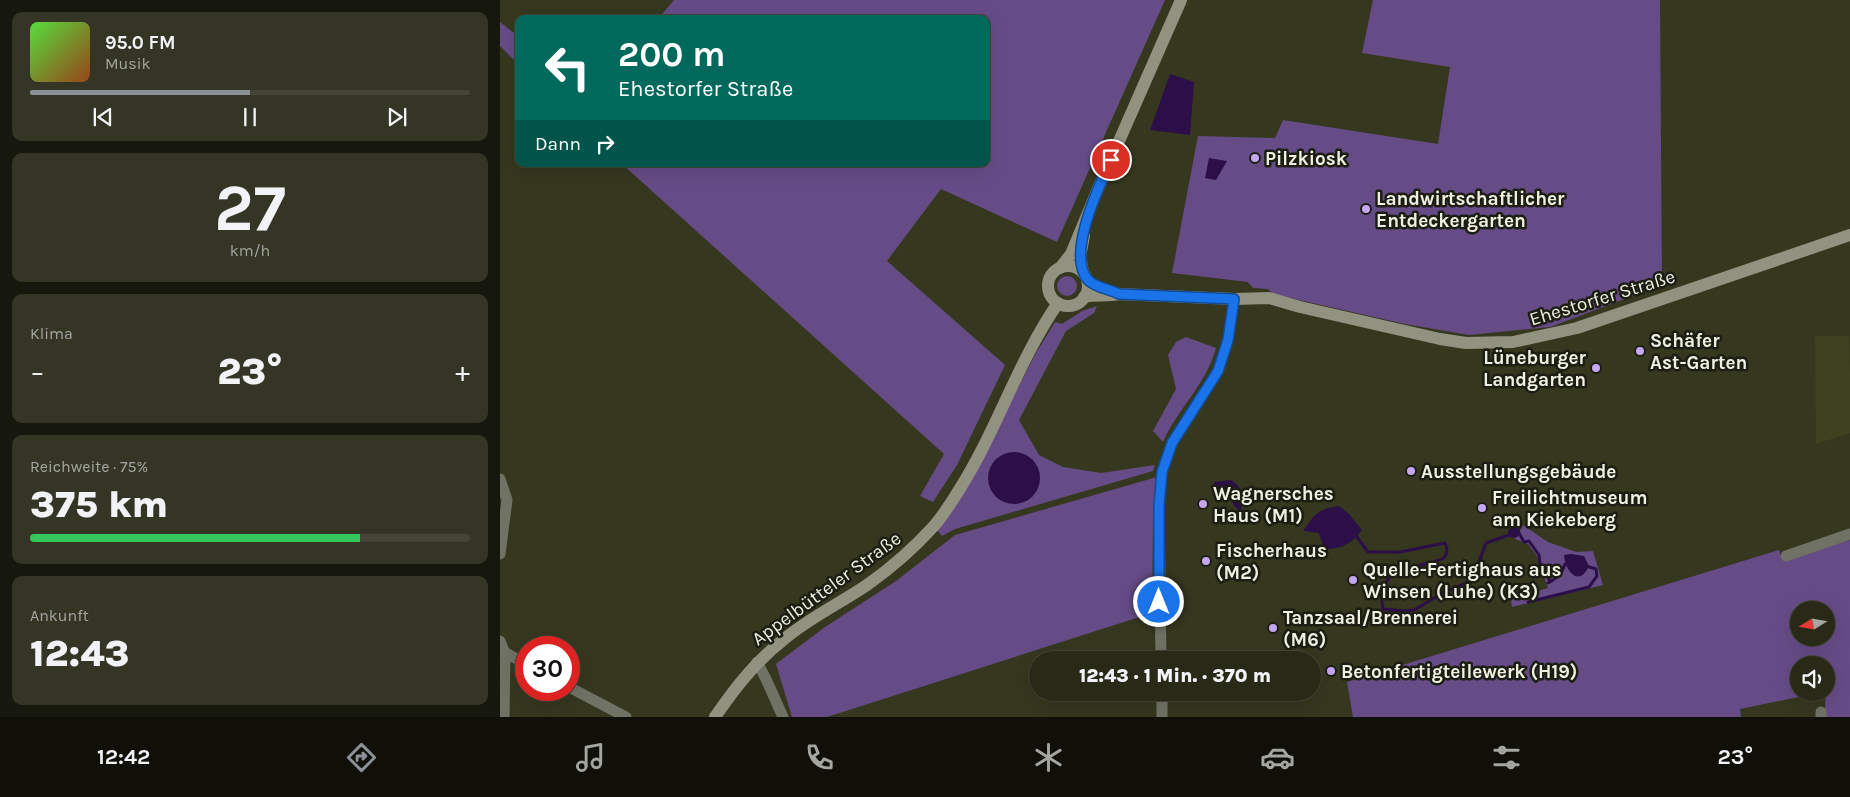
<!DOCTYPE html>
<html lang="de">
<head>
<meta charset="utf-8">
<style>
	body { margin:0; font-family:Karla,sans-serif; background:#343524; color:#f1f3f6; height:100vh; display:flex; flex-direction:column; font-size:19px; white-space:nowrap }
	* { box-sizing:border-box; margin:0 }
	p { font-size:16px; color:#a5a6a1 }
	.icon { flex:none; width:28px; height:28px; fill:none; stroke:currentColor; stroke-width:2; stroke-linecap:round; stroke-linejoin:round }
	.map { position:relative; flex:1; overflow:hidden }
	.panel { display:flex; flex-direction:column; gap:12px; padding:12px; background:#16170d; width:500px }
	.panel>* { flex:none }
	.guide { position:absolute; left:15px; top:15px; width:475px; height:152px; border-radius:10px; box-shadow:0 5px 20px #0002,0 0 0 1px #444536; background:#00695c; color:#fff; overflow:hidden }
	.needle { width:32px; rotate:259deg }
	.tools { position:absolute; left:1290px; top:601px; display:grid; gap:10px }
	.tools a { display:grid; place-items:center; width:45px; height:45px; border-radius:50%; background:#282917; box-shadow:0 5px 20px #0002,0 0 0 1px #444536; font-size:25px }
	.speed { position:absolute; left:15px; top:636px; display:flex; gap:10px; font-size:25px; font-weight:700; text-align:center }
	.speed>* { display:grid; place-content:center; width:65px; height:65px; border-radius:50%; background:#282917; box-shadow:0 5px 20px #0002,0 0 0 1px #444536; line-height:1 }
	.speed .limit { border:8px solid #d22; background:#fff; color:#111 }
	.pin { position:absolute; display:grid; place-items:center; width:42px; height:42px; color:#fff; margin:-21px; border:2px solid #fff; border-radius:50%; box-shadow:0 1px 5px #0007 }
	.me { position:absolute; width:55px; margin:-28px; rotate:0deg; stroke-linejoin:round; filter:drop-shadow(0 0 4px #0008) }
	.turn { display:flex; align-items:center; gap:18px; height:105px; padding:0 20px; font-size:22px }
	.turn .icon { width:65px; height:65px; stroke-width:2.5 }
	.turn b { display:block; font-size:35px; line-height:42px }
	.then { display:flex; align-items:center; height:48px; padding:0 20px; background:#0003; gap:10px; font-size:19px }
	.big { font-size:38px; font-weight:800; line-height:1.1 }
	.panel .widget { flex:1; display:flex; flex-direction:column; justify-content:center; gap:8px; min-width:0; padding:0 18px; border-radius:10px; background:#343524 }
	.panel .dial { align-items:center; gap:0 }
	.dial b { font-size:65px; line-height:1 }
	.song { display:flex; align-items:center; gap:15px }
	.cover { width:60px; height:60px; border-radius:8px; background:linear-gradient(135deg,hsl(110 70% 55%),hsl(20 70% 35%)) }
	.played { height:5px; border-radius:2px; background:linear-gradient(90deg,#8c9099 50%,#444536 50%) }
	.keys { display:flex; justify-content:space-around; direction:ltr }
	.heat { display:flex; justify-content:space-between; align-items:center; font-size:28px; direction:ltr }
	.charge { height:8px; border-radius:4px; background:linear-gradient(90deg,#34c759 75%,#444536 0) }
	.trip { position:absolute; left:529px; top:651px; width:292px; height:50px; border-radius:25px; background:#282917; box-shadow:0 5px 20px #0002,0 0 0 1px #444536; font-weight:800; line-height:50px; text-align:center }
	.tab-bar { display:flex; height:80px; justify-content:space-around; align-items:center; background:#101009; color:#a5a6a1 }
	.tab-bar .icon { width:35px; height:35px }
	.tab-bar .current { color:#8c9099 }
	.tab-bar b { font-size:22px; color:#f1f3f6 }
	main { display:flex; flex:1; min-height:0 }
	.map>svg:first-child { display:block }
	.built { fill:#404121 }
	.green { fill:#664c87; fill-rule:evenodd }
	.water { fill:#2c0f48 }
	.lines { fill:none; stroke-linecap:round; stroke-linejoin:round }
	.stream { stroke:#2c0f48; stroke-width:3 }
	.street { stroke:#717266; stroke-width:11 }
	.secondary { stroke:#919380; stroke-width:12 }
	.route-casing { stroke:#114b97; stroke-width:12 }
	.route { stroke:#1a73e8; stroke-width:9 }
	.poi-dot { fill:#c5a7f1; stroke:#1d1e13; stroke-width:2 }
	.labels { text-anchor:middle; stroke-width:5; stroke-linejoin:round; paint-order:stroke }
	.poi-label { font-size:19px; font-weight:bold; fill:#eff0e1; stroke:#1d1e13; text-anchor:start }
	.street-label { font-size:19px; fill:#eff0e1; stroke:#1d1e13 }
</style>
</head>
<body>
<main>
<section class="panel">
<div class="widget">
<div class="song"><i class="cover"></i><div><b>95.0 FM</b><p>Musik</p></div></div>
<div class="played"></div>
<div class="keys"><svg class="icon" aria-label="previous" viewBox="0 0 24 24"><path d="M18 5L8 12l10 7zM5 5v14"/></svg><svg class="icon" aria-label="pause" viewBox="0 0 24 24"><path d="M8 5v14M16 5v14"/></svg><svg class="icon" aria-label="next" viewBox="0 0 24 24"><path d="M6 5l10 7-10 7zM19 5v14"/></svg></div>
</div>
<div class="widget dial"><b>27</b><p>km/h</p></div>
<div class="widget"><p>Klima</p>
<div class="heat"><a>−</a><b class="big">23°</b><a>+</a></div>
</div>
<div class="widget"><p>Reichweite · 75%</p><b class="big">375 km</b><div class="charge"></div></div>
<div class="widget"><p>Ankunft</p><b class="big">12:43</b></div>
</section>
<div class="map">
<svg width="1350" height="717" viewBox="0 0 1350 717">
	<rect width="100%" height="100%" fill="#36371f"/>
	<polygon class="built" points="1315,336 1349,336 1350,375 1350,433 1316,444"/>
	<g class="green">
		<polygon points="174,0 665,0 557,242 441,189 387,261 505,365 457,465 433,502 420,496 444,454 122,164 486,164 486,19 158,19"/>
		<polygon points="873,0 1160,0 1162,285 1050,327 969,335 905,324 773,294 768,289 753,288 748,282 672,273 698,136 775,138 783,120 938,144 950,67 862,53"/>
		<polygon points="0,22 19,37 19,65 0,46"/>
		<circle cx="567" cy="286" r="10"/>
		<polygon points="597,306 594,313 566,331 519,420 539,455 563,467 601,473 655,465 653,471 455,529 442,536 437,530 468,486 536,353 555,322 562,324 582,311"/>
		<path d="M 686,337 L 716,348 C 706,385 678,408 663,442 L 653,431 L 676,389 L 668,355 L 676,342 Z"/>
		<polygon points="657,477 653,514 652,613 327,717 292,717 276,664 325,627 396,581 455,535"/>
		<polygon points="1023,525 1048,542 1076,552 1093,551 1103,585 1012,607 1011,599 1048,588 1037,556 1028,544 1013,538 1017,537"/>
		<path d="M 1350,540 L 1350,717 L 1325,717 L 1326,665 L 1299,665 L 1299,692 L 1318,693 L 1240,709 L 1241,717 L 853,717 L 847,682 L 1279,550 L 1282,560 ZM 1299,610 L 1326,610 L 1326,638 L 1299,638 Z"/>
	</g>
	<g class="water">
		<polygon points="670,74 694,82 690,135 650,130"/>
		<polygon points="709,158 727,161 716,180 705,178"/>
		<circle cx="514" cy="478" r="26"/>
		<path d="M 731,480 C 745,489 742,496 741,511 L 735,507 L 728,494 L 713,488 L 714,482 Z"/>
		<path d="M 839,506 L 848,513 L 862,530 C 853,543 840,550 824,549 L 819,533 L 803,531 C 814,515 817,509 839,506 Z"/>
		<circle cx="1014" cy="532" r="6"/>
		<path d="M 1071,554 L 1084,556 L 1089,566 C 1079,588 1065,571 1064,555 Z"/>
	</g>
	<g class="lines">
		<g class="stream">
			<path d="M 857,537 L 868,552 L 900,552 L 945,543 C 961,579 871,546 883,609 L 904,611 L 914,610 L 943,593 L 972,580 L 986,543 L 1009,535 L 1019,533 L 1024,542 L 1029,541 L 1039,555 L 1040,564 L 1050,581 L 1048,583 C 1057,578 1062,574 1065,564 L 1067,564"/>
			<polyline points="1028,602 1089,587 1097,576 1096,569 1086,566"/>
		</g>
		<g class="street">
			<polyline points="0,479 7,500 0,554"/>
			<polyline points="1286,556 1350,534"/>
			<polyline points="0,641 5,653 4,717"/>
			<polyline points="0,650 26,664"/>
			<polyline points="661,660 659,506 662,472 672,443 718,371 728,340 734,299"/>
			<polyline points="257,662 266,679 283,717"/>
			<polyline points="69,687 126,717"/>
			<polyline points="662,692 662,717"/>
			<polyline points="1321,712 1321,717"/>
		</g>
		<g class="secondary">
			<circle cx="568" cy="286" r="20"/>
			<polyline points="560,268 571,254 598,189 681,0"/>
			<polyline points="583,272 580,257 584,236"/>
			<path d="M 584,297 C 596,294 607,297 619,294 L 734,299 L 769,298 L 800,307 L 940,339 L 966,343 L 1013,342 L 1077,328 L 1350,235"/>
			<path d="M 215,717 C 237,685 257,660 288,636 C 313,616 342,602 367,585 C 391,568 413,549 433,527 C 443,516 451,503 459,490 C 497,430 518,361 558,303"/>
		</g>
	</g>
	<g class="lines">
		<defs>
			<path id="route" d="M 611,160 C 599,186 566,255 588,280 C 596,288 610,289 619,294 L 734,299 L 728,340 L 718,371 L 672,443 L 662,472 L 659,506 L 659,602"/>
		</defs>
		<use href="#route" class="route-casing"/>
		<use href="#route" class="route"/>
	</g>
	<g class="poi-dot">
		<circle cx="755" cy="158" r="5"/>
		<circle cx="866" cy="209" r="5"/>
		<circle cx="1140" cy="351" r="5"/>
		<circle cx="1096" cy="368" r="5"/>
		<circle cx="911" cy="471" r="5"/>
		<circle cx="703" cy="504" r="5"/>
		<circle cx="982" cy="508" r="5"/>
		<circle cx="706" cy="561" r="5"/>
		<circle cx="853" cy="580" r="5"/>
		<circle cx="773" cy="628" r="5"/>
		<circle cx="831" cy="671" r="5"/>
	</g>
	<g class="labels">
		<g class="poi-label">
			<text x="765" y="165">Pilzkiosk</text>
			<text x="876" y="205">Landwirtschaftlicher<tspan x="876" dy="22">Entdeckergarten</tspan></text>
			<text x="1150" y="347">Schäfer<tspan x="1150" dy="22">Ast-Garten</tspan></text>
			<text x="1086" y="364" text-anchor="end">Lüneburger<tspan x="1086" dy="22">Landgarten</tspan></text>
			<text x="921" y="478">Ausstellungsgebäude</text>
			<text x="713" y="500">Wagnersches<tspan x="713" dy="22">Haus (M1)</tspan></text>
			<text x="992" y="504">Freilichtmuseum<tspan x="992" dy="22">am Kiekeberg</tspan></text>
			<text x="716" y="557">Fischerhaus<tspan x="716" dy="22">(M2)</tspan></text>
			<text x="863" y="576">Quelle-Fertighaus aus<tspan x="863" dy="22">Winsen (Luhe) (K3)</tspan></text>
			<text x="783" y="624">Tanzsaal/Brennerei<tspan x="783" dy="22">(M6)</tspan></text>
			<text x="841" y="678">Betonfertigteilewerk (H19)</text>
		</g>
		<g class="street-label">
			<text transform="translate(1102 297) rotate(-17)" y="7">Ehestorfer Straße</text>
			<text transform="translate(326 588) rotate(-36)" y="7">Appelbütteler Straße</text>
		</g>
	</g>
</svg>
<div class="tools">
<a><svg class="needle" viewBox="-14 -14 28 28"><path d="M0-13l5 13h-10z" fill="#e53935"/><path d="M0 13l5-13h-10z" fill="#a5a6a1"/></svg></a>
<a><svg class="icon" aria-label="sound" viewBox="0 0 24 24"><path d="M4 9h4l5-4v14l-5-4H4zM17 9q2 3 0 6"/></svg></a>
</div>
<div class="speed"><div class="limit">30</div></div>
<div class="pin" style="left:611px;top:160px;background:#d93025"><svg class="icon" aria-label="arrive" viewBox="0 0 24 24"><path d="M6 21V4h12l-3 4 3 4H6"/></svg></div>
<svg class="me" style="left:659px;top:602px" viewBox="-20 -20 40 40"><circle r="17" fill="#1a73e8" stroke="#fff" stroke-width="3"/><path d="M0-11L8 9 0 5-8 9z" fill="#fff"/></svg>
<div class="trip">12:43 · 1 Min. · 370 m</div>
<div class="guide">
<div class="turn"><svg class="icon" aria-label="left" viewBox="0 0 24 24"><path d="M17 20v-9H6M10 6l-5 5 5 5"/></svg><div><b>200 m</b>Ehestorfer Straße</div></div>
<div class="then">Dann<svg class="icon" aria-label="right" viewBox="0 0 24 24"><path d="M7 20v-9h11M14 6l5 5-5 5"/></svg></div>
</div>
</div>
</main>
<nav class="tab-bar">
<b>12:42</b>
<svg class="icon current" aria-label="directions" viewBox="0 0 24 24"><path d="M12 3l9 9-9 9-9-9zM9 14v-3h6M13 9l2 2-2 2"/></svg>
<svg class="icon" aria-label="music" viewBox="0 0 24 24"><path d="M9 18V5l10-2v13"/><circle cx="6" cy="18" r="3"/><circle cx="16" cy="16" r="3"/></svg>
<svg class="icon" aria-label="phone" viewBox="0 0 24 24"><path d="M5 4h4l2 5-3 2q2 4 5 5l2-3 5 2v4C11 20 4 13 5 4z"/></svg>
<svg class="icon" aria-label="climate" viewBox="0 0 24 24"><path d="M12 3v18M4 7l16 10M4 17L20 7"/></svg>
<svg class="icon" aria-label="car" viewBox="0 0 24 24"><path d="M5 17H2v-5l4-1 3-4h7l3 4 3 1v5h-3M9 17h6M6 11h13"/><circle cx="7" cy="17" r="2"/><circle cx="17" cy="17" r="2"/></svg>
<svg class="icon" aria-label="filters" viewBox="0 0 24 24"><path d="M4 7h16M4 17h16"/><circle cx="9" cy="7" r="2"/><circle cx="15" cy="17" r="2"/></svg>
<b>23°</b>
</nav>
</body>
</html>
